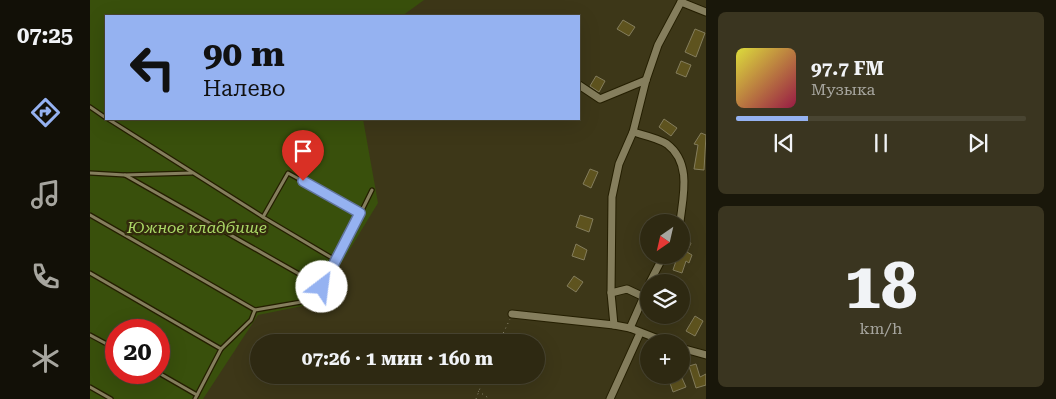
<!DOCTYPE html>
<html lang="ru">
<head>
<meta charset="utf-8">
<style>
	body { margin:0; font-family:"Roboto Serif",serif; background:#3a3520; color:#f1f3f6; height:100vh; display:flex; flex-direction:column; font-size:19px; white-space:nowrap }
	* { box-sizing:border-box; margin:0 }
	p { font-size:16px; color:#a7a69f }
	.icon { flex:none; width:28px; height:28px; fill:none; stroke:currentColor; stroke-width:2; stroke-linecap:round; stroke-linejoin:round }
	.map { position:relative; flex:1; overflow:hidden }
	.details { display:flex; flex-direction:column; gap:12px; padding:12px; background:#19170a; width:350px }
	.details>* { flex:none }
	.top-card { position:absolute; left:15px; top:15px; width:475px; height:105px; border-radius:0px; box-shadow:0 5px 20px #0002,0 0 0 1px #494532; background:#95b2f1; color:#111; overflow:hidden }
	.needle { width:32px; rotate:214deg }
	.fabs { position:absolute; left:550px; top:214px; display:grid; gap:10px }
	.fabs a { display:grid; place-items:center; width:50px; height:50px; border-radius:50%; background:#2e2912; box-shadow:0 5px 20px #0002,0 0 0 1px #494532; font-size:25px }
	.speed { position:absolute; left:15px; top:319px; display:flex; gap:10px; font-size:25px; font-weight:700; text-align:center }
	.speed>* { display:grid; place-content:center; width:65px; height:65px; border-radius:50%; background:#2e2912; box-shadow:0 5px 20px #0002,0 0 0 1px #494532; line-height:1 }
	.speed .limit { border:8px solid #d22; background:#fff; color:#111 }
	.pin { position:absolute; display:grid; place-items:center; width:42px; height:42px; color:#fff; margin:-51px -21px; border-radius:50% 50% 50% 0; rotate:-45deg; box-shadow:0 0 5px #0007 }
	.pin .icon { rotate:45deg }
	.me { position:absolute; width:55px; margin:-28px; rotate:30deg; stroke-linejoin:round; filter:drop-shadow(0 0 4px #0008) }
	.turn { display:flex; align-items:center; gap:18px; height:105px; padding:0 15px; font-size:22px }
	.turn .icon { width:65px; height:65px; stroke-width:2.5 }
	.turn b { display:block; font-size:35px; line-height:42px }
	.details .tile { flex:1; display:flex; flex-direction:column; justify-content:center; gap:8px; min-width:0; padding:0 18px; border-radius:8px; background:#3a3520 }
	.details .dial { align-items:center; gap:0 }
	.dial b { font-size:65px; line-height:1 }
	.song { display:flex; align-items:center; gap:15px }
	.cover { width:60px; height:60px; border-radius:8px; background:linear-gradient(135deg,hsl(60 70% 55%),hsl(340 70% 35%)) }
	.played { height:5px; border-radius:2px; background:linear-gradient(90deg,#95b2f1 25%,#494532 25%) }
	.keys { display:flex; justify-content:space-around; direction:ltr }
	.trip { position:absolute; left:160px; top:334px; width:295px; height:50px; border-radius:25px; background:#2e2912; box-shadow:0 5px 20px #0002,0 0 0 1px #494532; font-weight:700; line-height:50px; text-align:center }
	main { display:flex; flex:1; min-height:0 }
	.menu { display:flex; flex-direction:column; width:90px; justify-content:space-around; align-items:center; background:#121007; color:#a7a69f }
	.menu .icon { width:35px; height:35px }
	.menu .on { color:#95b2f1 }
	.menu b { font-size:22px; color:#f1f3f6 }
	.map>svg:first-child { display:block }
	.green { fill:#39500c; fill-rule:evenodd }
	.building { fill:#5e531e; stroke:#847d5c }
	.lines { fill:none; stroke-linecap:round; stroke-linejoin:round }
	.lane-casing { stroke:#241e00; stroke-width:5.5 }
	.street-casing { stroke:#241e00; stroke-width:9 }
	.path { stroke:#918d75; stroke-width:1; stroke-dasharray:1 4; stroke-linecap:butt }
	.lane { stroke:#857e5d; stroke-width:3 }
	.street { stroke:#857e5d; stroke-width:7 }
	.route-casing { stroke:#61749d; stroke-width:12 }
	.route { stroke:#95b2f1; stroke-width:9 }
	.labels { text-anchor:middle; stroke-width:5; stroke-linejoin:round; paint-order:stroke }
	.park-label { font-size:16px; font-style:italic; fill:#abd866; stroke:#332c0d }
</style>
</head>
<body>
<main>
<nav class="menu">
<b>07:25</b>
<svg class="icon on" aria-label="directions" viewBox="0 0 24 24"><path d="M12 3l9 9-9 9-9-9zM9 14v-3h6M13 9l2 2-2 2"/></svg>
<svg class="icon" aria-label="music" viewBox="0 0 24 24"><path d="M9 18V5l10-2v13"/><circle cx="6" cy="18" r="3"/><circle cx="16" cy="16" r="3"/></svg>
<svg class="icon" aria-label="phone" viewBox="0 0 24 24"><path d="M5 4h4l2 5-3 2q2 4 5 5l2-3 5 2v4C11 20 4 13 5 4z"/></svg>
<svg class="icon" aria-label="climate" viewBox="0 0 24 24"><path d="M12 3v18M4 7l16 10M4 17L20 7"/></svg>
</nav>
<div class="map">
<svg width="616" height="399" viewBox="0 0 616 399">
	<rect width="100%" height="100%" fill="#3d3718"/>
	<path class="green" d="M 0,0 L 334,0 L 312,16 L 16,16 L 16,119 L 273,119 L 288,203 L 227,303 L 168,315 L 113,399 L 0,399 ZM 26,330 L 69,330 L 69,372 L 26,372 Z"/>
	<g class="building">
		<polygon points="533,20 545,27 539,36 527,29"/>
		<polygon points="605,29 615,33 606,57 595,52"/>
		<polygon points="591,61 601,65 596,77 586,73"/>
		<polygon points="506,76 515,81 509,92 500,86"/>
		<polygon points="574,119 587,128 581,136 569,127"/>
		<polygon points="611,133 616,135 614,170 604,169 608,145 604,144"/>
		<polygon points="500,169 508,172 501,188 493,184"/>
		<polygon points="490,215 503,219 499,232 486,227"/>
		<polygon points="593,239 601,243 597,252 602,255 599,263 596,261 592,273 583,270 588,255 591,255"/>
		<polygon points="486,244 497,250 494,260 482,256"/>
		<polygon points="484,276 493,282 486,292 477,286"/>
		<polygon points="605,316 613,321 605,336 596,331"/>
		<polygon points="606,364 610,377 616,374 616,385 606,388 599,366"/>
		<polygon points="586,377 587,380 592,378 596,387 583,392 579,380"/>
	</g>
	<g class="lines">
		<defs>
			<g id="lane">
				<polyline points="0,107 16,118"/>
				<polyline points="18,119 173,217 247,261"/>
				<polyline points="0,173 35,175 102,173"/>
				<polyline points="35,175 232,287"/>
				<polyline points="0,215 165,310"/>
				<polyline points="173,217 198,173 271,213"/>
				<polyline points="0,273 131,349"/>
				<polyline points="0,335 26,349"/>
				<polyline points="67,372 107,395"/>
				<polyline points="0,387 21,399"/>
				<polyline points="105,399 131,349 161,320 165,310 223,300 247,261 282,190"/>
			</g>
			<g id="street">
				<polyline points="591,2 616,12"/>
				<polyline points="489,85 510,99 556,80"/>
				<path d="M 543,132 C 553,135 568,138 577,144 C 602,163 593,196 590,222"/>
				<polyline points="560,282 574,255"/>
				<polyline points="521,293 537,289 554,297"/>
				<polyline points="422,314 524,325 540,328 576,342"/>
				<polyline points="524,325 521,293 522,197 529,164 543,132 556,80 568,45 592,0"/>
				<polyline points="540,328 559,285"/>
				<polyline points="591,348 616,355"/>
				<polyline points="520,399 550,333"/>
			</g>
		</defs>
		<use href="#lane" class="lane-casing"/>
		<use href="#street" class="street-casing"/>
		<g class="path">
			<polyline points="409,342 420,319"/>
			<polyline points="388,391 400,399"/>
			<polyline points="386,399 395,375"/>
		</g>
		<use href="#lane" class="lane"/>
		<use href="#street" class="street"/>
	</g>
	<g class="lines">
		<defs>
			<polyline id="route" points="213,181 270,213 232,287"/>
		</defs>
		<use href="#route" class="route-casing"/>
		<use href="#route" class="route"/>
	</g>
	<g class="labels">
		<g class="park-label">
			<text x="107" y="233">Южное кладбище</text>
		</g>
	</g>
</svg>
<div class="fabs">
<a><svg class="needle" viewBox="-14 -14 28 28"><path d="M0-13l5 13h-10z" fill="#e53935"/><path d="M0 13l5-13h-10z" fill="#a7a69f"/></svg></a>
<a><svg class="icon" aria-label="layers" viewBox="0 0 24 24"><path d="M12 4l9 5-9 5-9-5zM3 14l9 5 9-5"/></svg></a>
<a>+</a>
</div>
<div class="speed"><div class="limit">20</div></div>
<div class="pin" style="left:213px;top:181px;background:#d93025"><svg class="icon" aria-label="arrive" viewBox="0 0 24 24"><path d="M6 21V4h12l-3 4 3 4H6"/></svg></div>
<svg class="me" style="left:232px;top:287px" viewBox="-20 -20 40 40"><circle r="19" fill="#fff"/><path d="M0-13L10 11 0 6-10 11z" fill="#95b2f1"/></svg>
<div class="trip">07:26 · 1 мин · 160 m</div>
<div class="top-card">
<div class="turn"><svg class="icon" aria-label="left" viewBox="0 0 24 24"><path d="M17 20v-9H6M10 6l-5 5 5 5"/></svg><div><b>90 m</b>Налево</div></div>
</div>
</div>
<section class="details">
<div class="tile">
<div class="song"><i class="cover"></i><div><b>97.7 FM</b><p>Музыка</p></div></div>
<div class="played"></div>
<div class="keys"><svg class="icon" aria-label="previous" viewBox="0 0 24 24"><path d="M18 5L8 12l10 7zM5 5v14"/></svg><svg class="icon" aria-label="pause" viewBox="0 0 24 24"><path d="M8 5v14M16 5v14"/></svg><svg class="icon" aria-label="next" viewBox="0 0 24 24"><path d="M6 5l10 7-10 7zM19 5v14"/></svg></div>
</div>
<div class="tile dial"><b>18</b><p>km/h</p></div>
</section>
</main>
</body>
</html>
